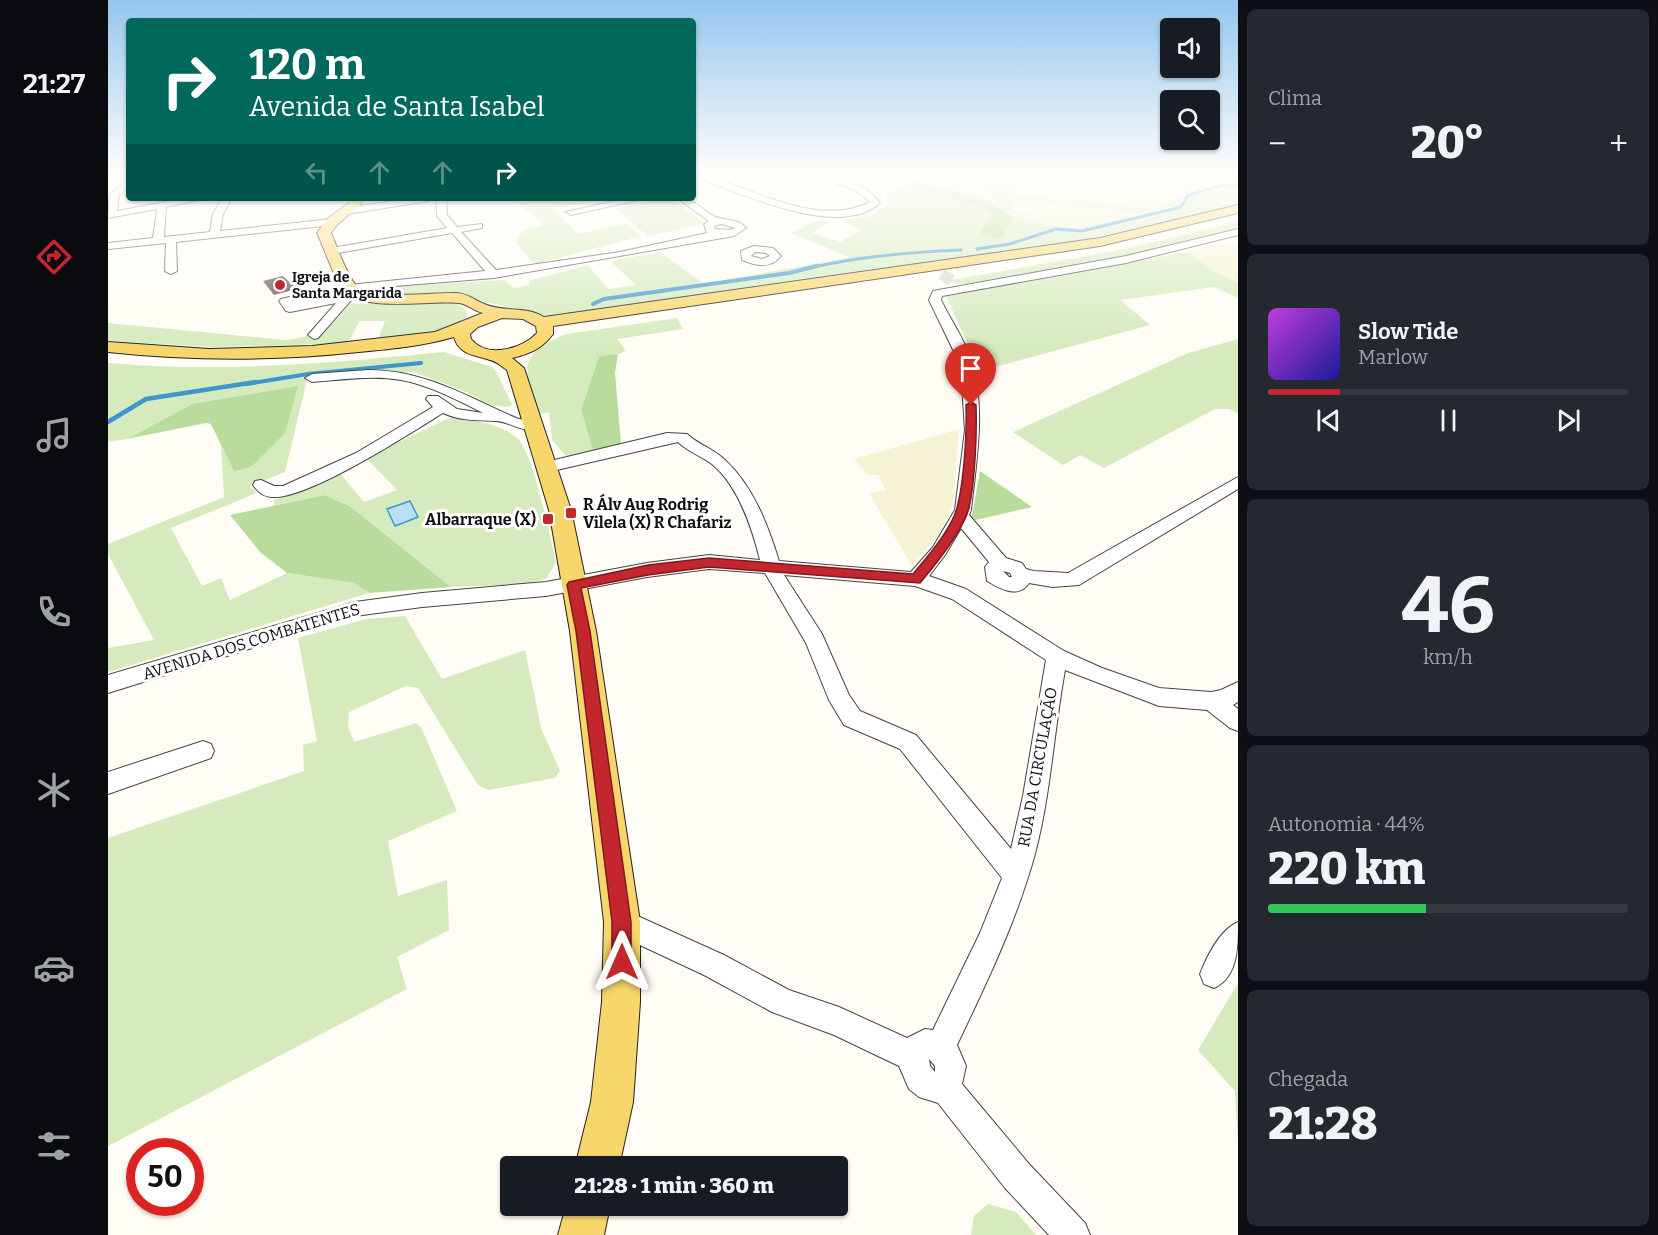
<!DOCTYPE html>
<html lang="pt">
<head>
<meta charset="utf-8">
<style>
	body { margin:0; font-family:Bitter,serif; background:#242831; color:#f1f3f6; height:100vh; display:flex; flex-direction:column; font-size:22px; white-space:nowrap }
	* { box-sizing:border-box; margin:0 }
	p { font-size:20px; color:#9ea1a6 }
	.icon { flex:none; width:33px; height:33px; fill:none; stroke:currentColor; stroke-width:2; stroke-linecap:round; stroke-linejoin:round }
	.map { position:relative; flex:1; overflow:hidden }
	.sheet { display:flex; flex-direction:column; gap:9px; padding:9px; background:#0d0f14; width:420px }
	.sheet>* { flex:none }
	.banner { position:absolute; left:18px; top:18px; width:570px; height:183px; border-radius:6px; box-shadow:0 2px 4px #0004; background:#00695c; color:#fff; overflow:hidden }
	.buttons { position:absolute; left:1052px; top:18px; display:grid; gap:12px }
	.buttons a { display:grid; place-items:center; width:60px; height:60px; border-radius:6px; background:#171b24; box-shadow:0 2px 4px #0004; font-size:30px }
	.speed { position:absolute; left:18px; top:1138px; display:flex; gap:12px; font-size:30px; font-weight:700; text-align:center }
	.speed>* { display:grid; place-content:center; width:78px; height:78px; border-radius:50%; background:#171b24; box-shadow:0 2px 4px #0004; line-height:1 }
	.speed .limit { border:9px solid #d22; background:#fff; color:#111 }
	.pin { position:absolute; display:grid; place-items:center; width:51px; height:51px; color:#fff; margin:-62px -26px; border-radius:50% 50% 50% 0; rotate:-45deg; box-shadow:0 0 6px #0007 }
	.pin .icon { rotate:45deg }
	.me { position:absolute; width:66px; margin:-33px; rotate:0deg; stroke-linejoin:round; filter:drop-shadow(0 0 4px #0008) }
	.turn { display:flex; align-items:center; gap:21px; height:126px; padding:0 24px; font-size:27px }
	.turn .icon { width:78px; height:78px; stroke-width:2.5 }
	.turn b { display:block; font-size:42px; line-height:51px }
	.lanes { display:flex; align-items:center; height:57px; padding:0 24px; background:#0003; justify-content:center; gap:30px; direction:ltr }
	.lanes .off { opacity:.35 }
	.big { font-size:45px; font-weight:800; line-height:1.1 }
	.sheet .card { flex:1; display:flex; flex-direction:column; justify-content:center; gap:9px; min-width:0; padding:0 21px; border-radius:9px; background:#242831 }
	.sheet .dial { align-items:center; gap:0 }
	.dial b { font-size:78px; line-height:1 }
	.song { display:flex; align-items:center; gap:18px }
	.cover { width:72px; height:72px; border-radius:9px; background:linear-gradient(135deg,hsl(290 70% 55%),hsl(240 70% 35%)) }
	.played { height:6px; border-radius:3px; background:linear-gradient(90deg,#c4262e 20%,#363941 20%) }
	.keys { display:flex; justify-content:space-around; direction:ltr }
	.heat { display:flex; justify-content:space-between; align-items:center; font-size:33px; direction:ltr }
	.charge { height:9px; border-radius:4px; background:linear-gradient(90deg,#34c759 44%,#363941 0) }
	.trip { position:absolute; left:392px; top:1156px; width:348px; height:60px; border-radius:6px; background:#171b24; box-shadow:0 2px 4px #0004; font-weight:800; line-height:60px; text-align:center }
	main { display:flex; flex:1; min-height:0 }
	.tab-bar { display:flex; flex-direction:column; width:108px; justify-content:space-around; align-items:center; background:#090b0e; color:#9ea1a6 }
	.tab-bar .icon { width:42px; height:42px }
	.tab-bar .selected { color:#c4262e }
	.tab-bar b { font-size:27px; color:#f1f3f6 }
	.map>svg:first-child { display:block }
	.farmland { fill:#f6f3d4 }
	.green { fill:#d5ebbd }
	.forest { fill:#b9dc9c }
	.water { fill:#b9e0f7; stroke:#3f96cf; stroke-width:1.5 }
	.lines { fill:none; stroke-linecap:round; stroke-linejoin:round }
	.stream-far2 { stroke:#3f96cf; stroke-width:3 }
	.stream-far1 { stroke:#3f96cf; stroke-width:4 }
	.stream { stroke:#3f96cf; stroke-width:4.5 }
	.building { fill:#5a524d }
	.minor-tunnel-far1 { stroke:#dbdad3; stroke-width:10; stroke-dasharray:10 4.5; stroke-linecap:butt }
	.minor-tunnel { stroke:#dbdad3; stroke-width:12; stroke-dasharray:12 6; stroke-linecap:butt }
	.minor-casing { stroke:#444; stroke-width:2 }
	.major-casing { stroke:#222; stroke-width:2 }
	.minor { fill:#fff; fill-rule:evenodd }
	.major { fill:#f9d66b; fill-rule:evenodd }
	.route { fill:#c4262e; stroke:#7f191e; stroke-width:1.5 }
	.poi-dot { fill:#c4262e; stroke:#fff; stroke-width:2 }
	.labels { text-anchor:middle; stroke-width:6; stroke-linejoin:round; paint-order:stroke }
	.far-poi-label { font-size:14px; font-weight:bold; fill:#111; stroke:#fff; text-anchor:start }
	.poi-label { font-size:16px; font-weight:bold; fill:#111; stroke:#fff; text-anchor:start }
	.street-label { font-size:16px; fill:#111; stroke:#fff }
</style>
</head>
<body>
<main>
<nav class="tab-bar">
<b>21:27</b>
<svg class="icon selected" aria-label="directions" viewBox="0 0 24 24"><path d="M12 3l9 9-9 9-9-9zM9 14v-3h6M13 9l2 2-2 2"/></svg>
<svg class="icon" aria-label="music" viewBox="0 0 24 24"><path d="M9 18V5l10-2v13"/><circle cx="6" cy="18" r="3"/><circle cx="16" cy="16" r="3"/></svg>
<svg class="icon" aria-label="phone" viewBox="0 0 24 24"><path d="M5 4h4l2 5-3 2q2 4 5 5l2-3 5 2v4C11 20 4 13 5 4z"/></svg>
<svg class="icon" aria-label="climate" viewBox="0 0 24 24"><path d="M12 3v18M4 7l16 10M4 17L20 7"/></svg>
<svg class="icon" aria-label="car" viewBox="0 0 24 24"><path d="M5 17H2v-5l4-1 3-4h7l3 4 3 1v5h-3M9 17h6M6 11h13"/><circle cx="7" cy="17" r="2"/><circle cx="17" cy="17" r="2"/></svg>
<svg class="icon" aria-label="filters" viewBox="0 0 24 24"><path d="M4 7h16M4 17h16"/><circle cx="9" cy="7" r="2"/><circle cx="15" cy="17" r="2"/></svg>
</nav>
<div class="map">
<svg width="1130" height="1235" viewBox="0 0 1130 1235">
	<rect width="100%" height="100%" fill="#fffdf5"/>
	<g class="farmland">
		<polygon points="787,175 854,175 883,192 887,206"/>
		<polygon points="876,175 1130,175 1130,181 1080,190 1058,205 1042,209 904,196"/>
		<polygon points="904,199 1042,212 1044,213 970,228 948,227 906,217 898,211 932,214 929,209 904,206"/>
		<polygon points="1116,242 1130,248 1130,283 1114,277 1078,252"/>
		<polygon points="851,429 845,504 833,533 804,566 761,493 778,490 770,475 760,475 746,459"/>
	</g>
	<g class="green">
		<path d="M 854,175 C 873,175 897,177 912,192 L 904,193 L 905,196 L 1042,209 L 1058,205 L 1080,190 L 1130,181 L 1130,205 L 966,242 L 455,316 L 440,316 L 378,302 L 356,294 L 283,295 L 262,293 L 258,288 L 396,280 L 406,288 L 422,285 L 420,281 L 480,265 L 500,289 L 528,285 L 502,261 L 552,252 L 596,284 L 742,257 L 683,233 L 708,221 L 723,221 L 705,233 L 732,242 L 753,230 L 733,221 L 763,216 L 779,205 L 779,193 L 793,186 L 874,207 L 884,214 L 892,239 L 906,217 L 948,227 L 970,228 L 1043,213 L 904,199 L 904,206 L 908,213 L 887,206 L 883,192 Z"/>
		<polygon points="437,198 476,198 481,202 446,208 469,234 518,224 533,236 427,264 408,243 414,231 436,225 409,203"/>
		<polygon points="552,198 565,200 595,222 592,225 540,236 506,208"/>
		<polygon points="1130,222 1130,229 978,266 861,286 838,281 1007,251"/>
		<polygon points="1079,252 1105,271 1130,283 1130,298 1106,287 1012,300 1042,325 872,371 838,296"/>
		<path d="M 339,300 L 355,307 L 360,315 C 338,338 300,337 270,340 L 277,321 L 252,321 L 240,342 L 223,344 L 106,347 L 0,341 L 0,323 L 178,340 C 210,336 223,328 242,304 Z"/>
		<path d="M 569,318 L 575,329 L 509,339 L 518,351 L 510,354 L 491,356 L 473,410 L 485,451 L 458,456 L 444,440 L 441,412 L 432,414 C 424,390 407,363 434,346 C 442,341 450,337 459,334 Z"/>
		<polygon points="1130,339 1130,413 1121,409 1107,409 996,468 972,455 955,465 905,432 1080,353"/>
		<path d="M 336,352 L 384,367 L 389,373 L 404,405 L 399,407 L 383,405 L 358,392 L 306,372 L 200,376 L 177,472 L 142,486 L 149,493 L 63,528 L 94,586 L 113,578 L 122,600 L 179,573 L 246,583 L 261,593 L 0,672 L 0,648 L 46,640 L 0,554 L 0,544 L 116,497 L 113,446 L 126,472 L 144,466 L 84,404 L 19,439 L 0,442 L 0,363 C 113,373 223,363 336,352 Z"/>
		<path d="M 343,417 C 364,421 392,423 409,438 C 425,452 442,536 448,562 L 438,579 L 418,584 L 343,587 L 243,507 L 217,495 L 166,506 L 166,500 L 230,471 L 256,502 L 289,490 L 258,458 Z"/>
		<polygon points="297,616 334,679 417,650 433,728 452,771 447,778 380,790 370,785 310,688 298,686 241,712 240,727 246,742 309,723 314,729 349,811 280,841 290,896 339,880 341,930 289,957 299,989 0,1146 0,838 196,771 195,745 209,741 190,638 258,619"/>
		<polygon points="1130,983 1130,1144 1127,1091 1090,1050"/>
		<polygon points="880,1204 908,1212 928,1235 863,1235 866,1216"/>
	</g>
	<g class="forest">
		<path d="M 803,179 C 836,189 878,195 906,217 L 893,239 L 871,233 L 884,214 L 874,207 L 793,186 Z"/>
		<polygon points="510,354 507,373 513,445 485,451 473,410 491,356"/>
		<polygon points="190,386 177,433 144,466 126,472 103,424 98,423 19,439 84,404"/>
		<polygon points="872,471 924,507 863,521"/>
		<polygon points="217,495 243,507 343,587 261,593 246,583 179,573 152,552 122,515"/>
	</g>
	<polygon class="water" points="302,501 310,517 287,526 279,509"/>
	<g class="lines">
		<g class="stream-far2">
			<polyline points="869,249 902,244 948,229 974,231 1073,207 1080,195 1112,186 1130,185"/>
			<path d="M 702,268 C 752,256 802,252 853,250"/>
		</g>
		<g class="stream-far1">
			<polyline points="485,304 496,299 681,273 709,266"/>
			<polyline points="138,384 200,374 313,363"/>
		</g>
		<polyline class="stream" points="0,422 38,399 148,382"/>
	</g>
	<polygon class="building" points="175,276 189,289 166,295 155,281"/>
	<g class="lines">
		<polyline class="minor-tunnel-far1" points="846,268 854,257"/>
		<polyline class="minor-tunnel" points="835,282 847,266"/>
		<defs>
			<g id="minor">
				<path d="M 587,175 C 603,175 616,182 631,187 C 671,202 721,223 762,202 L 747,190 L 706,175 C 730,175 758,182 772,203 C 736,235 660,204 621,190 C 610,185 597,182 587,175 Z"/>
				<polygon points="21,179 21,187 11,195 9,211 79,198 100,198 58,207 56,237 102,232 105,214 114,198 124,198 115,214 112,231 224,219 229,222 224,225 68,242 69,271 63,274 57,271 58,243 0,249 0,243 45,238 49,209 0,218 2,194"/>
				<polygon points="303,198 326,198 321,201 239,214 234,211 239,208"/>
				<path d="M 328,198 L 338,198 L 339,215 L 349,227 L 374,224 L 374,228 L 353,232 L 388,270 L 512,252 L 599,233 L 596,224 L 601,221 L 569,198 C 590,198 596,215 612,218 C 623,221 630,219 638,228 L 626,236 L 386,278 L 237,290 L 235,288 L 241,285 L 377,271 L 344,233 L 224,254 L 219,251 L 224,248 L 339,228 L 329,216 ZM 613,224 L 627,228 L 623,230 L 607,229 L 606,226 Z"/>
				<polygon points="521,198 540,198 463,215 458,212"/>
				<path d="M 1130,229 L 1130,235 L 1018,263 L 834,296 L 833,300 C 842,319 856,338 862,358 C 879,404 868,463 863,510 L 861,515 L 898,558 L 914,563 L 918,569 L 926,571 L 960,573 L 1130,477 L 1130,489 L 971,585 L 944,587 L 921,583 C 911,599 892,589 879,581 L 877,567 L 881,562 L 853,528 L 837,555 L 821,576 L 858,589 L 956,651 L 994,668 L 1051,688 L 1103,692 L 1113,690 L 1130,682 L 1130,702 L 1125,705 L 1130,709 L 1130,731 L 1122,728 L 1099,710 L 1051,706 L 957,670 C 946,730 943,791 928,850 C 910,918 879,982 849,1045 L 858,1066 L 854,1084 L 921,1164 L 977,1223 L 982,1235 L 941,1235 L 897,1188 L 830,1103 L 811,1097 L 801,1089 L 791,1066 L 726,1035 L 664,1012 L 596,975 L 504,932 L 501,922 L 504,912 L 514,909 L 616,955 L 681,990 L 731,1007 L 799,1038 L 817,1029 L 825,1030 L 872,933 L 894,878 L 792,749 L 736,725 L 721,700 L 698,643 L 657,573 L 601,569 L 539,577 L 438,596 L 314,607 L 247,616 L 0,693 L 0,675 L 247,602 L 314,593 L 438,582 L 539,563 L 601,555 L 652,560 C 644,528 631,487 605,465 C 594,456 580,452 570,442 L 440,472 L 432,467 L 434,463 L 559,433 L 579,434 C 591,445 606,449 617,460 C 645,486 660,525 671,561 L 803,572 L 825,547 L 847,510 L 857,430 L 854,385 L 849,358 L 821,300 L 825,291 L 1018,256 ZM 895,571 L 902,573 L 904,577 L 901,577 ZM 676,575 L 807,586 L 844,599 L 938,660 L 915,796 L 903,849 L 808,735 L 752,711 L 741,695 L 714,634 ZM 821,1059 L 827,1066 L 827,1072 L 822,1066 Z"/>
				<path d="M 646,246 L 665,248 L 673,256 C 663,269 648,266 634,260 L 633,251 ZM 647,252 L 658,253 L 662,256 L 654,259 L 643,256 Z"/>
				<polygon points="242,292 246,293 246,297 210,338 206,339 200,335 228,303 182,312 178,311 171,301 173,299 190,295 205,300 236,295"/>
				<path d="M 260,370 C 316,370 358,396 408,418 C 417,422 427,416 433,424 C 420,438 402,421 388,421 C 369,420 352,421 335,413 C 301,434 199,500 164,497 C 156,497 149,491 145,485 L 147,481 L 153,480 L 166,486 L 175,486 L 248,453 L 325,407 L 318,399 L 320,396 L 330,396 L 349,409 L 375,413 C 349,400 321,385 293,380 C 263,375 233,380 204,382 L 197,378 L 204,374 Z"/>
				<polygon points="95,741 103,744 106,751 103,758 0,794 0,772"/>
				<path d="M 1130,922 C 1130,947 1130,977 1106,988 L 1096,984 L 1092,974 C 1099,956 1112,930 1130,922 Z"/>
			</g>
			<g id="major">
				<path d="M 241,198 L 253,198 L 253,204 L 229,225 L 223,233 C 229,246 240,279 249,286 C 266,301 326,292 349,293 C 360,294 365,299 374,303 C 393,313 417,305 436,317 L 992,238 L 1130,205 L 1130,213 L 992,246 L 445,326 L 445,334 C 434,349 421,354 404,358 L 416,368 L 463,510 L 488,631 L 532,922 L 532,1002 L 525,1102 L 511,1167 L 467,1167 L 483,1102 L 494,1002 L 496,922 L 462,631 L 441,510 L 399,370 C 394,367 388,361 382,360 C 367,355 351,355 346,337 C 315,346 283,349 251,352 C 167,361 84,361 0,352 L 0,342 L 101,349 L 204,346 L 327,332 L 375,313 C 366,311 358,303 350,303 C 321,300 259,312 236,292 C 229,285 215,245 209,233 L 219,219 L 241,203 ZM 394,318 L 415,319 L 428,326 L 429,333 C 414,349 379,359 363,339 L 362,334 L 370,327 Z"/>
				<polygon points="458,1206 502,1206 496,1235 450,1235"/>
			</g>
		</defs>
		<use href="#minor" class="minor-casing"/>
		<use href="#major" class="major-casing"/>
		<use href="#minor" class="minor"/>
		<use href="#major" class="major"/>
	</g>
	<linearGradient id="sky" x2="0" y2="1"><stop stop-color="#95c6ee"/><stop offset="0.5" stop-color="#fffefa"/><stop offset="1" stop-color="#fffefa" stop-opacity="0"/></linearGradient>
	<rect width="1130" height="348" fill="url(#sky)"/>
	<path class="route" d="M 863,402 L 868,405 C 869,434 867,481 861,508 C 855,531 828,564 812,583 L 601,567 L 540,575 L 473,588 L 482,631 L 523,922 L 523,962 L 521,969 L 514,972 L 507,969 L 504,962 L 504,922 L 468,631 L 459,585 L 461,582 L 540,565 L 601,558 L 805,574 C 819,557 843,530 849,508 C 856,481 859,434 858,405 Z"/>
	<g class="poi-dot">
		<circle cx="172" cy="285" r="6"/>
		<rect x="457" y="507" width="12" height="12" rx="3"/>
		<rect x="434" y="513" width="12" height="12" rx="3"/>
	</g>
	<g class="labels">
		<g class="far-poi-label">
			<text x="184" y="282">Igreja de<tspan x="184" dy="16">Santa Margarida</tspan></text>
		</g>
		<g class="poi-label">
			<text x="475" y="510">R Álv Aug Rodrig<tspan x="475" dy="18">Vilela (X) R Chafariz</tspan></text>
			<text x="428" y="525" text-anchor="end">Albarraque (X)</text>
		</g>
		<g class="street-label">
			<text transform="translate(143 641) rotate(-17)" y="6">AVENIDA DOS COMBATENTES</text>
			<text transform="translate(929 767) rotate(-80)" y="6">RUA DA CIRCULAÇÃO</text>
		</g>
	</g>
</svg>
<div class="buttons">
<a><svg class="icon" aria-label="sound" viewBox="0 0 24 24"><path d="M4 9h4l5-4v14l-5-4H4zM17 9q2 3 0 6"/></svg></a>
<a><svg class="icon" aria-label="search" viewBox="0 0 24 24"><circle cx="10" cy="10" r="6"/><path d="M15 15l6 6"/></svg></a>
</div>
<div class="speed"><div class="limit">50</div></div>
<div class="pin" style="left:863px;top:405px;background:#d93025"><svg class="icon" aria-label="arrive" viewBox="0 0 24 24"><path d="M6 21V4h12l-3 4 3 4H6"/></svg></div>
<svg class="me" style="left:514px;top:962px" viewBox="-20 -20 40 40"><path d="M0-17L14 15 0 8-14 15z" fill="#c4262e" stroke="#fff" stroke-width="4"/></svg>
<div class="trip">21:28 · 1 min · 360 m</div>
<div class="banner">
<div class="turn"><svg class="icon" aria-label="right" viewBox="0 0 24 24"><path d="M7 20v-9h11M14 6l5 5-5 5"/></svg><div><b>120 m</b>Avenida de Santa Isabel</div></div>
<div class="lanes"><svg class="icon off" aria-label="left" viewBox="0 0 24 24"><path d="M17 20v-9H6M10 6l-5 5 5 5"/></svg><svg class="icon off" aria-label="ahead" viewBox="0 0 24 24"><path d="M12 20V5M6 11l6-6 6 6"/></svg><svg class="icon off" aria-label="ahead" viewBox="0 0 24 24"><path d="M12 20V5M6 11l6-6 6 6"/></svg><svg class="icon" aria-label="right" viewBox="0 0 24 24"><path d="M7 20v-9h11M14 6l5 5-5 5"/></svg></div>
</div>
</div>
<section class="sheet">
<div class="card"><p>Clima</p>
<div class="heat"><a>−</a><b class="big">20°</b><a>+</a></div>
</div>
<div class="card">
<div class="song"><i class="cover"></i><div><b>Slow Tide</b><p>Marlow</p></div></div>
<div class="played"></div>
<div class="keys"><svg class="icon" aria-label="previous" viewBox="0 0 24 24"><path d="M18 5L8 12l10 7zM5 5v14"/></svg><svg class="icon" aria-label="pause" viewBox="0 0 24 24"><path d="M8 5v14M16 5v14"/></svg><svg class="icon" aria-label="next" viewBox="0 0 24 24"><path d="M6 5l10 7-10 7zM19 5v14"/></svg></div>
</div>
<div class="card dial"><b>46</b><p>km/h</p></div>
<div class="card"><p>Autonomia · 44%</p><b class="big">220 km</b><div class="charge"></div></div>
<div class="card"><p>Chegada</p><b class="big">21:28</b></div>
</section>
</main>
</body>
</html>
